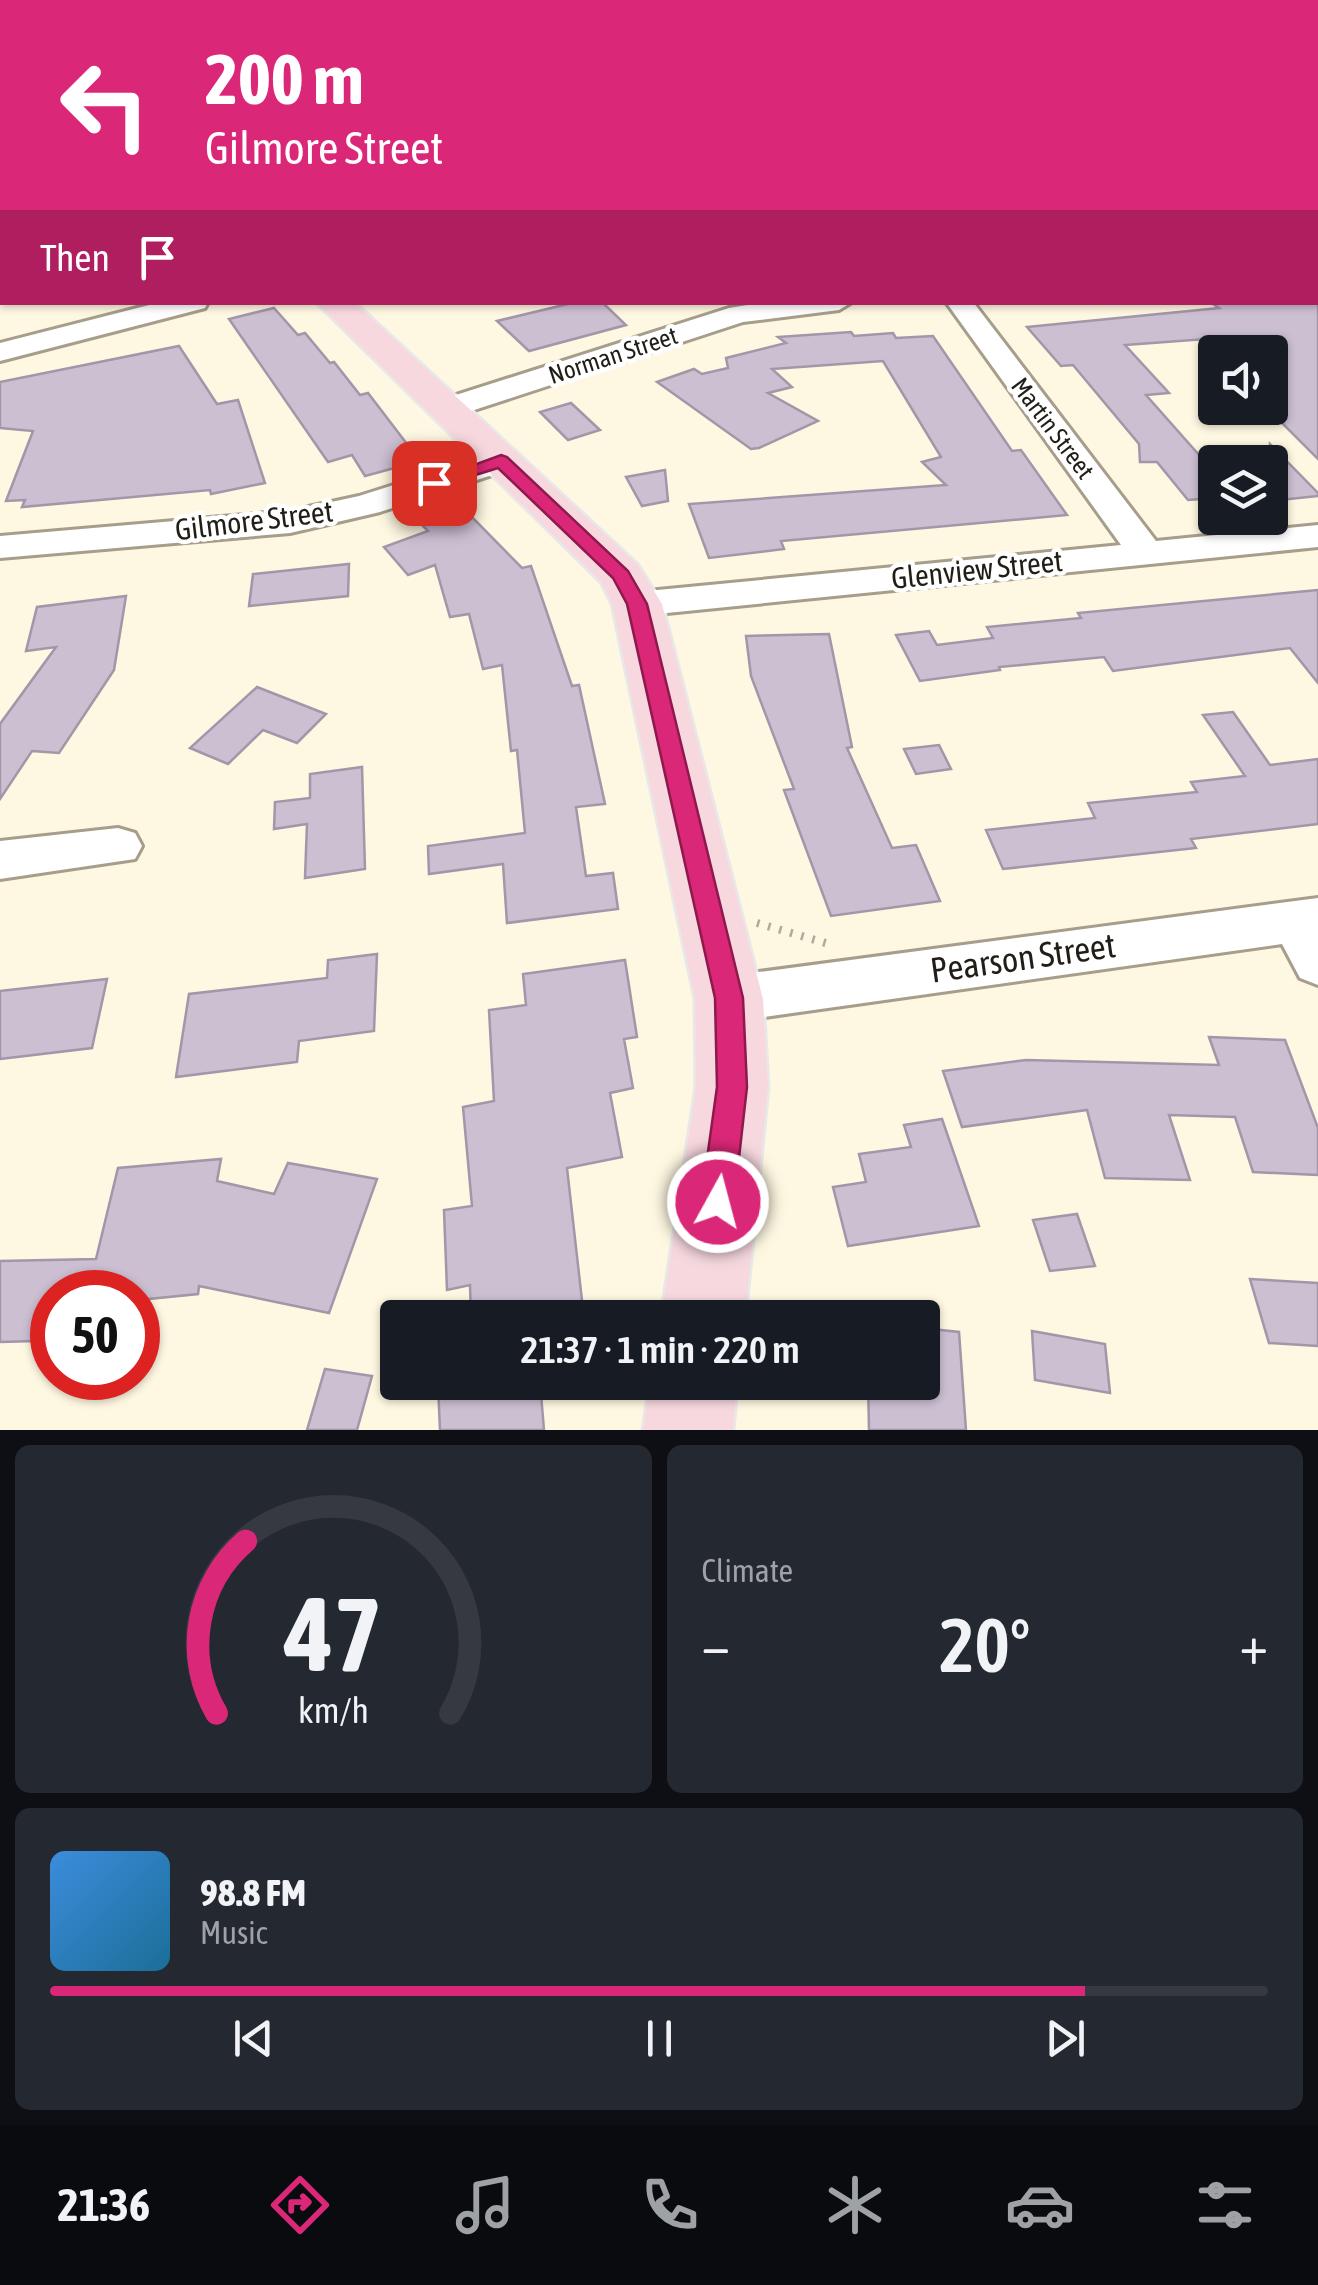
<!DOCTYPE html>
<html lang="en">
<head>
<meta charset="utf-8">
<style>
	body { margin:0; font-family:"Asap Condensed",sans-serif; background:#242831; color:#f1f3f6; height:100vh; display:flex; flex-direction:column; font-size:38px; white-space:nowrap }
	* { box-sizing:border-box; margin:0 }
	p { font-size:32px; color:#9ea1a6 }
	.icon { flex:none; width:55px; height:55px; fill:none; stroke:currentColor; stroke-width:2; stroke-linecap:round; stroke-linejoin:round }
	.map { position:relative; height:1430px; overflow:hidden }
	.drawer { display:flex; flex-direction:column; gap:15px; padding:15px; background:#0d0f14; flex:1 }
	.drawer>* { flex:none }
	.guide { position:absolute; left:0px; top:0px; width:1320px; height:305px; box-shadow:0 2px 8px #0004; background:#db2777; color:#fff; overflow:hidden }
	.fabs { position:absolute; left:1198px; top:335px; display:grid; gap:20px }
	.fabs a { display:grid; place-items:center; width:90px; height:90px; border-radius:10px; background:#171b24; box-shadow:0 2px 8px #0004; font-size:50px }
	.speed { position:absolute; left:30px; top:1270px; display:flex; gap:20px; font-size:50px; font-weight:700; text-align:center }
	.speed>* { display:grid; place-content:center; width:130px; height:130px; border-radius:50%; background:#171b24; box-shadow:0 2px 8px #0004; line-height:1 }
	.speed .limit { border:15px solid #d22; background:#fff; color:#111 }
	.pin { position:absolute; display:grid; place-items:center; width:85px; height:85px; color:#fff; margin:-42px; border-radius:20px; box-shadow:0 5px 15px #0006 }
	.me { position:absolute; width:110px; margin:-55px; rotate:7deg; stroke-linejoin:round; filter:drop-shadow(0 0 8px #0008) }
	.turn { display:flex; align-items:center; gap:35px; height:210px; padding:0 40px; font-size:45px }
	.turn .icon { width:130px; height:130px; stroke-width:2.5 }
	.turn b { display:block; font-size:70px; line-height:85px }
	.then { display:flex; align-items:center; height:95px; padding:0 40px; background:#0003; gap:20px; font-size:38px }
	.big { font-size:75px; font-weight:600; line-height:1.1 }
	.drawer .card { flex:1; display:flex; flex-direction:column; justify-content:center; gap:15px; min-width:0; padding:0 35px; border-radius:15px; background:#242831 }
	.drawer .dial { align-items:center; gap:0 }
	.dial svg { height:260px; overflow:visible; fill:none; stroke:#363941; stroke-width:7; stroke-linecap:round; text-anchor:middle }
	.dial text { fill:#f1f3f6; stroke:none }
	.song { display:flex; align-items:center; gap:30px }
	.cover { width:120px; height:120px; border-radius:15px; background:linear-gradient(135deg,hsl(210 70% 55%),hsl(200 70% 35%)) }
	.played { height:10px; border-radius:5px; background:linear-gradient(90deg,#db2777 85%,#363941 85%) }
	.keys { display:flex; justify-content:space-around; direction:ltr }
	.heat { display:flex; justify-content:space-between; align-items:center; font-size:55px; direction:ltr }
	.drawer .tiles { flex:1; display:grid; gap:15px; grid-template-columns:1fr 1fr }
	.card:last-child { grid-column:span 2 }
	.trip { position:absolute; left:380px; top:1300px; width:560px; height:100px; border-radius:10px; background:#171b24; box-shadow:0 2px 8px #0004; font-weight:600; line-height:100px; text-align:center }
	.dock { display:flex; height:160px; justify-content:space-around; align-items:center; background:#090b0e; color:#9ea1a6 }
	.dock .icon { width:70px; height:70px }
	.dock .selected { color:#db2777 }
	.dock b { font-size:45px; color:#f1f3f6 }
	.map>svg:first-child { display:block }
	.building { fill:#ccbfd2; stroke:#a296a8; stroke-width:2.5 }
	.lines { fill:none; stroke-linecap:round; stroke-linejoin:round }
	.minor-casing { stroke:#a69e8a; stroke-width:6 }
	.major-casing { stroke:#e9e8e8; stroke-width:5 }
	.highway-casing { stroke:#e9e8e8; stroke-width:60 }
	.path-far1 { stroke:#b0aa99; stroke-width:2.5; stroke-dasharray:1 4; stroke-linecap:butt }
	.path { stroke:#b0aa99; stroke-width:8; stroke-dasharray:2.5 9; stroke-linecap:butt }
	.minor { fill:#fff; fill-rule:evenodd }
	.major { fill:#f7d8df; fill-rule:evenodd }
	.highway { stroke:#f1beca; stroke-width:55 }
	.route { fill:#db2777; stroke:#8e194d; stroke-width:2.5 }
	.labels { text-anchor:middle; stroke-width:9; stroke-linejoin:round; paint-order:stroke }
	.far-street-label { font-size:25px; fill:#201e16; stroke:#fff }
	.street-label { font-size:30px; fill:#201e16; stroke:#fff }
	.near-street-label { font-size:35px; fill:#201e16; stroke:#fff }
</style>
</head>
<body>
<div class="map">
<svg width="1318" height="1430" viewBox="0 0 1318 1430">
	<rect width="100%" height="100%" fill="#fef7e1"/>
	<g class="building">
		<polygon points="576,302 602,302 626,325 529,351 497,321"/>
		<polygon points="1210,302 1318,302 1318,459 1270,411 1270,352 1233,337 1125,345 1169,393 1146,395 1215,473 1215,498 1188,500 1157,462 1140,462 1139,444 1073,365 1061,366 1027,327 1219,308"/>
		<polygon points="274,308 298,335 305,333 330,363 334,362 360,395 368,393 420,461 365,476 352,455 328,462 229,319"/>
		<polygon points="851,332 854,336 893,333 896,338 933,336 1012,451 1021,450 1067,515 781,541 784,549 709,558 689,504 946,485 922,462 941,457 883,361 772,369 792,387 768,393 818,421 759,448 751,449 657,382 694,369 702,374 728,368 726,358 786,343 778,337"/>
		<polygon points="179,346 217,404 238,400 265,483 211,494 210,490 22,507 25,500 6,501 33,431 0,428 0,382"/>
		<polygon points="571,403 600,430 568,440 540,412"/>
		<polygon points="1270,444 1318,493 1318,496 1270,501"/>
		<polygon points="665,470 668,501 642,506 626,477"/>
		<polygon points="466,511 522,568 531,566 572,686 579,685 605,804 576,807 586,876 613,873 618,909 507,923 503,864 429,874 428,846 525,833 517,750 511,751 502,665 483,669 469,614 450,617 435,565 408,575 384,547 428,531 423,526"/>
		<polygon points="349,564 348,596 249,606 253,574"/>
		<polygon points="1318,590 1318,683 1290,648 1113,671 1104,657 999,667 1000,670 920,681 896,635 929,631 937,645 993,638 987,627 1081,618 1078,613"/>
		<polygon points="126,596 114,670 59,753 32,751 0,799 0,724 56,647 26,651 37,607"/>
		<polygon points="829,634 852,747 847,748 892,848 916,845 940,901 831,916 784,790 794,789 751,676 746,636"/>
		<polygon points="257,687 326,714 297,743 263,730 228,764 190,748"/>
		<polygon points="1233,712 1270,765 1318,759 1318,824 1191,839 1196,848 1003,869 986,830 1095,818 1088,803 1197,792 1191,782 1245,776 1203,715"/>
		<polygon points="939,745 951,769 916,774 904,749"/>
		<polygon points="362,767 365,869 305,878 307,824 274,829 275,802 310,798 310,774"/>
		<polygon points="377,954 374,1031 299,1041 297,1062 176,1077 189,994 327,978 328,960"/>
		<polygon points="625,960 637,1037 624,1039 633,1088 610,1093 622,1157 567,1168 584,1318 471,1318 470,1285 447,1290 444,1210 472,1206 463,1107 494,1101 489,1010 526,1005 523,974"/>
		<polygon points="107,979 92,1048 0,1059 0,991"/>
		<polygon points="1209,1037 1285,1040 1318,1128 1318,1175 1253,1172 1235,1117 1169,1115 1190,1180 1105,1178 1087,1110 962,1127 943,1071 1026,1060 1219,1065"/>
		<polygon points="942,1119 979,1226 848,1246 833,1187 866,1182 859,1154 911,1147 904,1125"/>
		<polygon points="221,1159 217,1181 274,1194 288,1163 377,1179 329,1313 199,1286 198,1294 138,1300 138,1292 52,1292 36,1341 0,1342 0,1261 96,1259 118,1168"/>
		<polygon points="1077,1214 1095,1266 1050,1271 1033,1220"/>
		<polygon points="1250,1279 1318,1283 1318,1346 1269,1343"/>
		<polygon points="922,1328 959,1332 966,1430 869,1430 868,1382 922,1382"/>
		<polygon points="1032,1331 1105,1344 1110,1393 1035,1380"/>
		<polygon points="325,1369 372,1376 357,1430 307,1430"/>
		<polygon points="450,1382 540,1382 544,1430 440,1430 438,1385"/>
	</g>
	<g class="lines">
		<defs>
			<g id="minor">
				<polygon points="733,0 750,0 751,2 735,2"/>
				<rect x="0" y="43" width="2" height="10"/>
				<rect x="0" y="94" width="2" height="12"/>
				<rect x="0" y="137" width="2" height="16"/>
				<polygon points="161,302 208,302 205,308 0,361 0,343"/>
				<polygon points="766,302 852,302 839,310 743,322 459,415 437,415 432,408 437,401 729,308"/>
				<polygon points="946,302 973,302 1156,541 1318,525 1318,547 637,616 623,613 618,604 623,595 637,592 1121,545"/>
				<polygon points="501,451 513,454 518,461 513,468 380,512 290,533 0,558 0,536 290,511 359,496"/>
				<polygon points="118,828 135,833 142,846 135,859 0,879 0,841"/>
				<polygon points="1318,898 1318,985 1300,978 1282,944 729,1022 710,1015 702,999 710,983 729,976"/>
			</g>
			<g id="major">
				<polygon points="316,302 354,302 638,565 662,604 763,999 768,1087 745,1318 661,1318 696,1087 695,999 612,604 601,582"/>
				<polygon points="650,1382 737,1382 733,1430 643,1430"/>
			</g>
			<g id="highway">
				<polyline points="1045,2 1058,0"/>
				<polyline points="0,225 2,224"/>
			</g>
		</defs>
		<use href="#minor" class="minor-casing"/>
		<use href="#major" class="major-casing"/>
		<use href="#highway" class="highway-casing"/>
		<g class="path-far1">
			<polyline points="177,2 184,0"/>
			<polyline points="513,2 529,0"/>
		</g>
		<polyline class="path" points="757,923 832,945"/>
		<use href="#minor" class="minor"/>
		<use href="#major" class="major"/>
		<use href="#highway" class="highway"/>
	</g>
	<polygon class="route" points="501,455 507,457 628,571 647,604 743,998 747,1087 734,1202 729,1213 718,1218 706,1213 701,1202 717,1087 715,998 627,604 613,578 498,468 434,488 425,483"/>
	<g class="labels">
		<g class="far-street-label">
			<text transform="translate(613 355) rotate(-18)" y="9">Norman Street</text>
			<text transform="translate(1053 428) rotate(53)" y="9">Martin Street</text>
		</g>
		<g class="street-label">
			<text transform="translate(254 521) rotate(-7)" y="10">Gilmore Street</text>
			<text transform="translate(977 570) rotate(-6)" y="10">Glenview Street</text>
		</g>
		<g class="near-street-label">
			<text transform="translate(1023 958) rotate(-8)" y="12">Pearson Street</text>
		</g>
	</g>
</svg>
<div class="fabs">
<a><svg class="icon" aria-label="sound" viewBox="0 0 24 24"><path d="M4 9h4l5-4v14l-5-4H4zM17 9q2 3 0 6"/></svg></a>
<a><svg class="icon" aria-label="layers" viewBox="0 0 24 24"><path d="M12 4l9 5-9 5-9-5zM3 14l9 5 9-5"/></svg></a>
</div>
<div class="speed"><div class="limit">50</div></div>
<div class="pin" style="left:434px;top:483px;background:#d93025"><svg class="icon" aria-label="arrive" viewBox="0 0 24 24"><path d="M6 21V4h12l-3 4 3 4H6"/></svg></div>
<svg class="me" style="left:718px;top:1202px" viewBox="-20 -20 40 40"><circle r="17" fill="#db2777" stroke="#fff" stroke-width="3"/><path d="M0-11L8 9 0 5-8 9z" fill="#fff"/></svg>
<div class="trip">21:37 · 1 min · 220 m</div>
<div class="guide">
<div class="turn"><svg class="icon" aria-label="left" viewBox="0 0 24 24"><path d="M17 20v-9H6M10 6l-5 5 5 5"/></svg><div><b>200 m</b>Gilmore Street</div></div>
<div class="then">Then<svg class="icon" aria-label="arrive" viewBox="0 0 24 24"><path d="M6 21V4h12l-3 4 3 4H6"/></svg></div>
</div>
</div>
<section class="drawer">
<div class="tiles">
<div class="card dial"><svg viewBox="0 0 100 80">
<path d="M14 69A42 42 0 1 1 86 69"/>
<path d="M14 69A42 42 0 0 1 23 16" stroke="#db2777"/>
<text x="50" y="56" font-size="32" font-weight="700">47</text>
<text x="50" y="72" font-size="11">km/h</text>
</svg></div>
<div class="card"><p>Climate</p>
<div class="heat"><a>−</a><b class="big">20°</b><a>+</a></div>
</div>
<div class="card">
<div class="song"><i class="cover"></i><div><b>98.8 FM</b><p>Music</p></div></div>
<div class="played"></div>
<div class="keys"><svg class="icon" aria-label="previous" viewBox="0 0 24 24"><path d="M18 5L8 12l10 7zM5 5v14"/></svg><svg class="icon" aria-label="pause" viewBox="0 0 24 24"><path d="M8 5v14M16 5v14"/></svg><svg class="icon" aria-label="next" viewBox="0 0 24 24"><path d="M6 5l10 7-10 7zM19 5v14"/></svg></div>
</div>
</div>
</section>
<nav class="dock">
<b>21:36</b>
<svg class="icon selected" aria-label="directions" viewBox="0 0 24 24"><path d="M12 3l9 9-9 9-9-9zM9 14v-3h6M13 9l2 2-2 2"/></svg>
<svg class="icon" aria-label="music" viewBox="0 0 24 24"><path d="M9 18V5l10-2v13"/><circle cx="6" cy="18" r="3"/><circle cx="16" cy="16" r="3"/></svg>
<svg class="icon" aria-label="phone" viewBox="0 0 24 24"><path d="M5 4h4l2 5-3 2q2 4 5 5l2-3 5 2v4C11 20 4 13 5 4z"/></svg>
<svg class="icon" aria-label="climate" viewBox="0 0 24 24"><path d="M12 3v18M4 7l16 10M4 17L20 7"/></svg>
<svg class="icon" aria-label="car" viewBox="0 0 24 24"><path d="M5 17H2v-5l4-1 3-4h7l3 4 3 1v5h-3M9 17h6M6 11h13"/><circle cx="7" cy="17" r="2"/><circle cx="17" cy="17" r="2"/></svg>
<svg class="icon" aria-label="filters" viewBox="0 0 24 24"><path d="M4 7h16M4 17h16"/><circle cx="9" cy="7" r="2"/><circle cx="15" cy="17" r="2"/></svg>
</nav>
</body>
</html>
